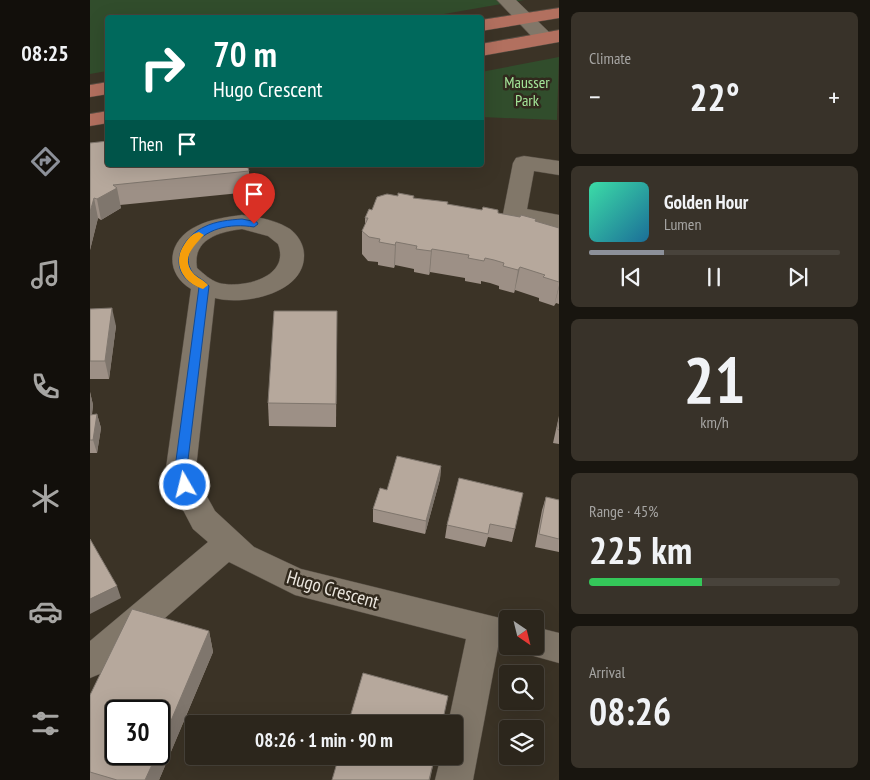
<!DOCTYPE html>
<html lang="en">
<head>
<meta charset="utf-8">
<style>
	body { margin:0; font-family:"PT Sans Narrow",sans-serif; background:#383229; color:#f1f3f6; height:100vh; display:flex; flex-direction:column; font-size:19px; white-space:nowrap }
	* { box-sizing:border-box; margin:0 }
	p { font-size:16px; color:#a6a5a3 }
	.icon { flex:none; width:28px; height:28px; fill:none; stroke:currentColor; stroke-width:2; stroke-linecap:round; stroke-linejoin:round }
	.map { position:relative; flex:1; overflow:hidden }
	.side { display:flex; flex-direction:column; gap:12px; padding:12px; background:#18150f; width:311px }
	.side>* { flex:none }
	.banner { position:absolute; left:15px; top:15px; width:379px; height:152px; border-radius:5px; box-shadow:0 5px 20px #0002,0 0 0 1px #48433b; background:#00695c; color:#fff; overflow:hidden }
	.needle { width:32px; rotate:145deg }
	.controls { position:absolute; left:409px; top:610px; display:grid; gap:10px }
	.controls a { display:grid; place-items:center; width:45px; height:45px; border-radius:5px; background:#2c261c; box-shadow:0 5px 20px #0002,0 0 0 1px #48433b; font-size:25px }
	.speed { position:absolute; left:15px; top:700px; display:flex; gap:10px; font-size:25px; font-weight:700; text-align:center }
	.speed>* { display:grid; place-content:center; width:65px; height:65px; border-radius:50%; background:#2c261c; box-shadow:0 5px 20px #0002,0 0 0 1px #48433b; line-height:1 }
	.speed .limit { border:2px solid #111; border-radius:8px; background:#fff; color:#111 }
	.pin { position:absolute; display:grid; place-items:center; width:42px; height:42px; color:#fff; margin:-51px -21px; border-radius:50% 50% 50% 0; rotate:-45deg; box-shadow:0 0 5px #0007 }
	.pin .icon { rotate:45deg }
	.me { position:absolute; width:55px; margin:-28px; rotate:352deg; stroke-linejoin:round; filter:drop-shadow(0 0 4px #0008) }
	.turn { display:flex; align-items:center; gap:18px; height:105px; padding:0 25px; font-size:22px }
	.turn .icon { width:65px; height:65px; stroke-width:2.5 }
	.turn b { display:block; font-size:35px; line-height:42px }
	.then { display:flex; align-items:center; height:48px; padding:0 25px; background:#0003; gap:10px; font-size:19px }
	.big { font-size:38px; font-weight:600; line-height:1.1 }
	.side .tile { flex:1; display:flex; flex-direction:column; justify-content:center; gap:8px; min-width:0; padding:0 18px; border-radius:8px; background:#383229 }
	.side .dial { align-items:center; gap:0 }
	.dial b { font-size:65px; line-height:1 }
	.song { display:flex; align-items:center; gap:15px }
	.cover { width:60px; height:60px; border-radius:8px; background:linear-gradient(135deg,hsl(160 70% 55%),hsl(200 70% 35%)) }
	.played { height:5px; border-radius:2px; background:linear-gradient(90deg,#8c9099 30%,#48433b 30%) }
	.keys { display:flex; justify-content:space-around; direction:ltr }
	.heat { display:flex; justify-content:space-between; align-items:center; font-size:28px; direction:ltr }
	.charge { height:8px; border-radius:4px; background:linear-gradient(90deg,#34c759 45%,#48433b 0) }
	.trip { position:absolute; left:95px; top:715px; width:278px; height:50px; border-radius:5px; background:#2c261c; box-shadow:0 5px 20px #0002,0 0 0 1px #48433b; font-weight:600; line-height:50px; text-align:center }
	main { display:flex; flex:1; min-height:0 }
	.dock { display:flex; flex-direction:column; width:90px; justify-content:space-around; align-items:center; background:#120f0b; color:#a6a5a3 }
	.dock .icon { width:35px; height:35px }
	.dock .selected { color:#8c9099 }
	.dock b { font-size:22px; color:#f1f3f6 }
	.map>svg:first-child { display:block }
	.green { fill:#314d2c }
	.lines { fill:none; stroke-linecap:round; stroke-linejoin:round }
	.minor-casing { stroke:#574f45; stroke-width:1 }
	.major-casing { stroke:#574f45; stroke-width:1 }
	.minor { fill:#817769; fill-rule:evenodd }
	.major { fill:#b2705f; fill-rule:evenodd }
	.wall { fill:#9d9086 }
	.shaded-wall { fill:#7f766d }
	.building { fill:#b6a89c; stroke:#7f766d }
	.route { fill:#1a73e8; stroke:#114b97 }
	.slow { fill:#f59e0b }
	.labels { text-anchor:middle; stroke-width:5; stroke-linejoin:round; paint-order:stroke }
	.far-park-label { font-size:16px; fill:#a3e498; stroke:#31291d }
	.street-label { font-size:19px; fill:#ece7df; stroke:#31291d }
</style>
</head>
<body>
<main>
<nav class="dock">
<b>08:25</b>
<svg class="icon selected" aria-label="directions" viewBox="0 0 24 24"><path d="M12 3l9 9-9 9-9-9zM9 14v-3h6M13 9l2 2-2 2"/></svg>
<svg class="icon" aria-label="music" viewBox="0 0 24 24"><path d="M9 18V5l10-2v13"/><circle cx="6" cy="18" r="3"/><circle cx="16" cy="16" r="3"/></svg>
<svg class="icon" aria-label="phone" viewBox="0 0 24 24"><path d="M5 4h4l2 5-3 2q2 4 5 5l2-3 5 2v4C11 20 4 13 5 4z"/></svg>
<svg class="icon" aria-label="climate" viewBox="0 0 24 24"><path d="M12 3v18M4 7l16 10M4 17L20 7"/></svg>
<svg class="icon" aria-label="car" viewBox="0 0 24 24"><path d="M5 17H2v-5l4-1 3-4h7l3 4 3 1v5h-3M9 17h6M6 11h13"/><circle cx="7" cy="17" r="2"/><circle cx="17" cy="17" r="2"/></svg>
<svg class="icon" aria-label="filters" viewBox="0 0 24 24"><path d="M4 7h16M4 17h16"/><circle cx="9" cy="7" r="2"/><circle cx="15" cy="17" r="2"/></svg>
</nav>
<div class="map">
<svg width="469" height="780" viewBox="0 0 469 780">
	<rect width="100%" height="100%" fill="#3b3326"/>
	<g class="green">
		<polygon points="0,0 434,0 331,18 18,18 17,71 0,74"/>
		<polygon points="469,57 467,120 391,117 391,72"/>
	</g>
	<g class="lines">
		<defs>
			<g id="minor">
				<polygon points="407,0 426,0 461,34 463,38 461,42 454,44 447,42"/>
				<polygon points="434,156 469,161 469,175 444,171 437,209 469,215 469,229 417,219 413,214 423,163 426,158"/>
				<path d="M 152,215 C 168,217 186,220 200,229 C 208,235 214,245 214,255 C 215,293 154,306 125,298 L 106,468 L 110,484 L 125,511 L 164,547 L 211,569 L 418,620 L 418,646 L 428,646 L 418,650 L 408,647 L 383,780 L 345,780 L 351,756 L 364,756 L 364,724 L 358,724 L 376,639 L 205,595 L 139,562 L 12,673 L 0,678 L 0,641 L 118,542 L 103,529 L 80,485 L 76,468 L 101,289 C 73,272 78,239 107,226 C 121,219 137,217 152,215 ZM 152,229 L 178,236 L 188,244 C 201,277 153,289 129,283 C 120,280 114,274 107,268 C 102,239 129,232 152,229 Z"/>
				<polygon points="445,627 469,633 469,663 433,653 430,646 445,646"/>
			</g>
			<g id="major">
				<polygon points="469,8 469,18 391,31 391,20"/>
				<polygon points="469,30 469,42 391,56 391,44"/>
				<polygon points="18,82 18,94 0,97 0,85"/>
				<polygon points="18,111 18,123 0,126 0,114"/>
			</g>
		</defs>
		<use href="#minor" class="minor-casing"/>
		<use href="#major" class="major-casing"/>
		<use href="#minor" class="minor"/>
		<use href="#major" class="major"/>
	</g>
	<g class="wall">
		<polygon points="0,143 159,171 160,192 30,205 31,208 11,220 8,218 0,250"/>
		<polygon points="308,196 408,213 445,222 469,228 469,304 466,303 464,306 449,301 449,298 425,290 424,293 409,289 409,286 400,283 391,281 391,284 375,281 375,278 340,272 339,275 324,272 324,269 305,265 304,268 288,265 288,262 278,261 272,254 272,231 275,226 275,218 282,210"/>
		<polygon points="0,309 26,326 19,379 0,379"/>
		<polygon points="247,311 246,427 179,426 178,403"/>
		<polygon points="0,392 3,405 2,415 7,414 11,428 7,453 0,453"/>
		<polygon points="469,416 469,444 463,443"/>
		<polygon points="351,466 350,479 335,534 283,522 283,509 297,490"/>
		<polygon points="369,478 425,529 422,542 398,537 395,547 355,538 357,525"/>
		<polygon points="456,497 469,500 469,552 445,547 452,510"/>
		<polygon points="119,631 123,652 69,780 0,780 0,695"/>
	</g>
	<g class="shaded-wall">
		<polygon points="27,188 31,208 11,220 7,199"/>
		<polygon points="4,198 8,218 0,250 0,212"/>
		<polygon points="306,242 305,265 304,268 305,245"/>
		<polygon points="342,249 340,272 339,275 341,251"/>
		<polygon points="430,267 425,290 424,293 428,270"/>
		<polygon points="469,285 469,288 464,306"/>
		<polygon points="22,308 26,326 19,379 15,361"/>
		<polygon points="0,392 3,405 0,426"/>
		<polygon points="7,414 11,428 7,453 3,440"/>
		<polygon points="351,466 350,479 335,534 336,521"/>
		<polygon points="27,586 31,598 0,614 0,599"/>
		<polygon points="119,631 123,652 69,780 55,780 67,754 69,754 69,749"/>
		<polygon points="345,756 340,780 339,780"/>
	</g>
	<g class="building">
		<polygon points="18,141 18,165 157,165 159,171 23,185 27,188 7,199 4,198 0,212 0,143"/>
		<polygon points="308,193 324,196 323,198 358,202 357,204 392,210 393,207 408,210 408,213 430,217 431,215 446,219 445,221 469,228 469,282 453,277 455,275 430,267 428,270 413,266 414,263 404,260 395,258 394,261 378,258 379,255 342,249 341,251 326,249 327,246 306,242 305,245 289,242 290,239 279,237 272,231 278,218 275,218 279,209 282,210 287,197 297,194 308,196"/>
		<polygon points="22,308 15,361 0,361 0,309"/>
		<polygon points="184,311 247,311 246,404 178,403"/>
		<polygon points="7,414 3,440 0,440 0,415"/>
		<polygon points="469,419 469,430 467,429"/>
		<polygon points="307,456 351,466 336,521 283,509 290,488 297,490"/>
		<polygon points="369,478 433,493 425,529 400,524 398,534 357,525"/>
		<polygon points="456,497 469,500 469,539 449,534"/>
		<polygon points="0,539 27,586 0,599"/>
		<polygon points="42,609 119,631 69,749 69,711 26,711 26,754 67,754 55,780 27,780 0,772 0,695"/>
		<polygon points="273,673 358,696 352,724 258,724"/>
		<polygon points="249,756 345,756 339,780 242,780"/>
	</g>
	<path class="route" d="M 152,219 L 167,222 L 168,224 L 164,227 C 140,223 115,228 101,249 C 98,254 97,262 100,268 C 103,277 114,279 119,286 L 97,468 L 101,485 L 100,488 L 91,488 L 85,468 L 109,287 C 77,274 87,240 114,227 C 126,221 139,220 152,219 Z"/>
	<path class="slow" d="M 109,232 L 114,235 C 105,245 90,258 103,273 C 107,278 114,280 118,285 L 113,289 C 93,283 82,263 94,245 C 98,239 101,234 109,232 Z"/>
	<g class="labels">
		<g class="far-park-label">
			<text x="437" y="88">Mausser<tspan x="437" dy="18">Park</tspan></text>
		</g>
		<g class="street-label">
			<text transform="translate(243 589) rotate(16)" y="7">Hugo Crescent</text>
		</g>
	</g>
</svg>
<div class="controls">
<a><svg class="needle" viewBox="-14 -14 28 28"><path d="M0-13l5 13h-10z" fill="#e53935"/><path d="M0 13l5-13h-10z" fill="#a6a5a3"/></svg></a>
<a><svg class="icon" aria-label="search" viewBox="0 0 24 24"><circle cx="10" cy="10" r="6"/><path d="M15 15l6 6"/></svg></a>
<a><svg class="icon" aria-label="layers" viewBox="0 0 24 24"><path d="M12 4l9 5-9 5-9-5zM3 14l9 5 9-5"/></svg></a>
</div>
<div class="speed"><div class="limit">30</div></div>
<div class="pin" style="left:164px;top:224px;background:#d93025"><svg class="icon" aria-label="arrive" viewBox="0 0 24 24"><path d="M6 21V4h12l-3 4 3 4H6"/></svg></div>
<svg class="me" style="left:95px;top:485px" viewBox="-20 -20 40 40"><circle r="17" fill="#1a73e8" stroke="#fff" stroke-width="3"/><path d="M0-11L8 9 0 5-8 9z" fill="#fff"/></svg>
<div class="trip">08:26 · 1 min · 90 m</div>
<div class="banner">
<div class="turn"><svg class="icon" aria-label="right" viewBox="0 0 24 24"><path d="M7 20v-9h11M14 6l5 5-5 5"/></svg><div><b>70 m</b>Hugo Crescent</div></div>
<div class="then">Then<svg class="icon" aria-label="arrive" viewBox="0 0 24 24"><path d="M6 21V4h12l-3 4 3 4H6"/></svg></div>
</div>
</div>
<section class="side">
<div class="tile"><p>Climate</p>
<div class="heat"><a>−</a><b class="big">22°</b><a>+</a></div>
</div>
<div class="tile">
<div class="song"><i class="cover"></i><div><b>Golden Hour</b><p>Lumen</p></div></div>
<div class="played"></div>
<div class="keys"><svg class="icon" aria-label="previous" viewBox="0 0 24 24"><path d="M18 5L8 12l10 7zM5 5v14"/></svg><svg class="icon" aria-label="pause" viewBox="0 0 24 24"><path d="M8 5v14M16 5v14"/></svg><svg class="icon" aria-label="next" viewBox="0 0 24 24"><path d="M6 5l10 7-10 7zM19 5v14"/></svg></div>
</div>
<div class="tile dial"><b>21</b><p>km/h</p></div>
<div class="tile"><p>Range · 45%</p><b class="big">225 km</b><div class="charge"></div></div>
<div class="tile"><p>Arrival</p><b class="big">08:26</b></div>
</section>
</main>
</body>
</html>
